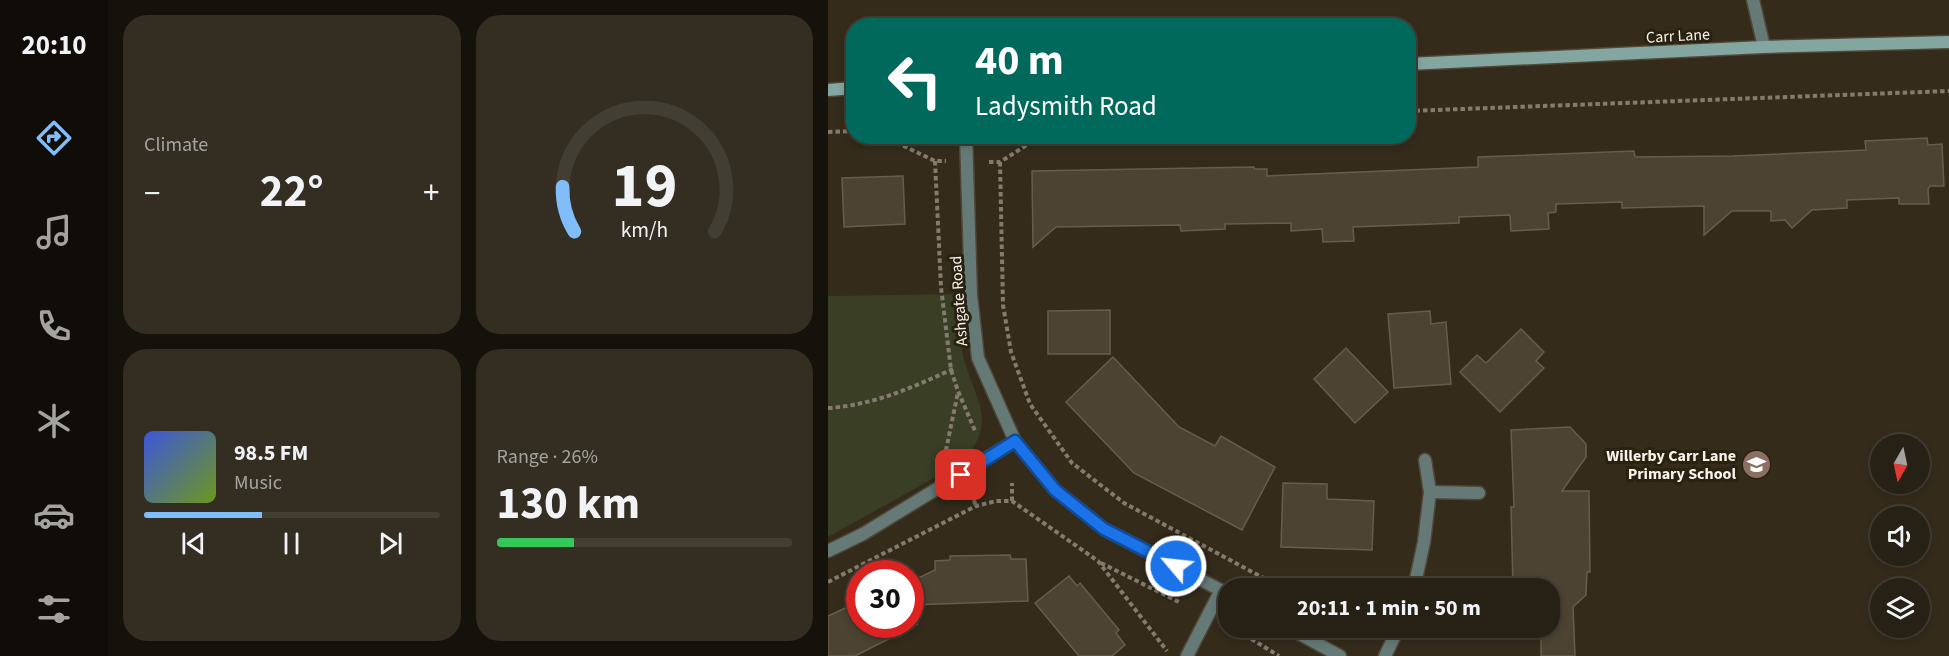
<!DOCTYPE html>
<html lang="en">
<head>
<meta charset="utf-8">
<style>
	body { margin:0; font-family:"Source Sans 3",sans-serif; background:#332d22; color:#f1f3f6; height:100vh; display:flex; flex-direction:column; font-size:22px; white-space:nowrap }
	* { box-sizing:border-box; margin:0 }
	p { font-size:20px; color:#a4a3a0 }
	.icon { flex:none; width:33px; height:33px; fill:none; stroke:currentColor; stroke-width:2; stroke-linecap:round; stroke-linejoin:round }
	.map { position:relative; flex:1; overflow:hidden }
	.side { display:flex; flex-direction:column; gap:15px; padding:15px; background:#15120b; width:720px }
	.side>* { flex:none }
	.top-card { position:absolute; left:18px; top:18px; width:570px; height:126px; border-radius:24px; box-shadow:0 3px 9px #0003,0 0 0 2px #433e34; background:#00695c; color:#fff; overflow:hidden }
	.needle { width:39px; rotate:189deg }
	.fabs { position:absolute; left:1042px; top:434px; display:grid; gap:12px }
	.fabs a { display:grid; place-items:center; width:60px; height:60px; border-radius:50%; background:#272014; box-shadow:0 3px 9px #0003,0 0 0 2px #433e34; font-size:30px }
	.speed { position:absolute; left:18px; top:560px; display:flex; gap:12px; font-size:30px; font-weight:700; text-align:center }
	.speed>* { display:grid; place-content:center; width:78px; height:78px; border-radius:50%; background:#272014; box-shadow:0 3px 9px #0003,0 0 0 2px #433e34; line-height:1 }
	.speed .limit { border:9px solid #d22; background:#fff; color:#111 }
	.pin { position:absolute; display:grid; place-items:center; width:51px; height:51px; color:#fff; margin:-26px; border-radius:12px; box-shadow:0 3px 9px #0006 }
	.me { position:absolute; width:66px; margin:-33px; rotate:298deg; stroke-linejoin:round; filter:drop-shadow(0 0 4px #0008) }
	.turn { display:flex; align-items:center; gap:21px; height:126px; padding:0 30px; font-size:27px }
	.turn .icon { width:78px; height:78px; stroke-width:2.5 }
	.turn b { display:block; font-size:42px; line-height:51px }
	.big { font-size:45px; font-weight:700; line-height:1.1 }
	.side .tile { flex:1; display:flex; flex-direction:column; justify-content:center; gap:9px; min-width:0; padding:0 21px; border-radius:24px; background:#332d22 }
	.side .dial { align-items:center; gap:0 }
	.dial svg { height:156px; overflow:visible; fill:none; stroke:#433e34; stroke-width:7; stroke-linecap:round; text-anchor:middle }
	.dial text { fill:#f1f3f6; stroke:none }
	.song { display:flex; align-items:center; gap:18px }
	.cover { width:72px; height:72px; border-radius:9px; background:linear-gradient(135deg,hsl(230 70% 55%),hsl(80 70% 35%)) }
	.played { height:6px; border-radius:3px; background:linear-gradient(90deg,#80bdfa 40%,#433e34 40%) }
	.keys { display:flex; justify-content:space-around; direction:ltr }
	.heat { display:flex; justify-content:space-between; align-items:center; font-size:33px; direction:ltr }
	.charge { height:9px; border-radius:4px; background:linear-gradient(90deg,#34c759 26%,#433e34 0) }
	.side .tiles { flex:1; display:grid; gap:15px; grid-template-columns:repeat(2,1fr) }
	.trip { position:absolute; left:390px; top:578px; width:342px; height:60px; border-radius:24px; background:#272014; box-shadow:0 3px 9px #0003,0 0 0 2px #433e34; font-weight:700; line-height:60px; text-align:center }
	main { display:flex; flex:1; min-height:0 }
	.tab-bar { display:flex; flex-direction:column; width:108px; justify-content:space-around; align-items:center; background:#100d08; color:#a4a3a0 }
	.tab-bar .icon { width:42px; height:42px }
	.tab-bar .on { color:#80bdfa }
	.tab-bar b { font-size:27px; color:#f1f3f6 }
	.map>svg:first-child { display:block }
	.green { fill:#393e25 }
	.building { fill:#4c4332; stroke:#665e4b; stroke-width:1.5 }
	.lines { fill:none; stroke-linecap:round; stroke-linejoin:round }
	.street-casing { stroke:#504738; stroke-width:15 }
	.secondary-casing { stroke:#504738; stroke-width:15 }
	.path { stroke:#837b6e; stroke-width:4; stroke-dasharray:4.5 3; stroke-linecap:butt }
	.street { stroke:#657a77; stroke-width:12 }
	.secondary { stroke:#83a6a0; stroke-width:12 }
	.route-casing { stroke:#114b97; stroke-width:15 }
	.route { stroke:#1a73e8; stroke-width:10 }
	.labels { text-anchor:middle; stroke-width:6; stroke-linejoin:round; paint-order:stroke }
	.street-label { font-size:16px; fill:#f9f3e9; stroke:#2a2211 }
	.poi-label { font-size:16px; font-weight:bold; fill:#f9f3e9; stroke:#2a2211; text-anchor:end }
</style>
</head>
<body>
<main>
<nav class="tab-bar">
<b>20:10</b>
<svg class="icon on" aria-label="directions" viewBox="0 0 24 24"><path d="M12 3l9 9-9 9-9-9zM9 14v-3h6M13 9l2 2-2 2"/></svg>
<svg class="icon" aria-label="music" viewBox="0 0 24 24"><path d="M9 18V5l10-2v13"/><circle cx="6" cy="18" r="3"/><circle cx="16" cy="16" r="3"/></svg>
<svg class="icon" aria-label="phone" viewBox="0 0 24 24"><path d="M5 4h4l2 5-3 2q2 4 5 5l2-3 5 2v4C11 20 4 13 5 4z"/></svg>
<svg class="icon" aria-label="climate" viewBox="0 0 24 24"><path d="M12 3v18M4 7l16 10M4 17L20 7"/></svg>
<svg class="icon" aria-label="car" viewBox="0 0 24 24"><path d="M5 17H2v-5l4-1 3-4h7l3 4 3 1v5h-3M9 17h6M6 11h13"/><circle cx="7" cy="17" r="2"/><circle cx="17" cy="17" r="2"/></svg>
<svg class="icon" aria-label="filters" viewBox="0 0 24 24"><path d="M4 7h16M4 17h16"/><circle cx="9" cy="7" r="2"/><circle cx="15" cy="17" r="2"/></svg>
</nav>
<section class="side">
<div class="tiles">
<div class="tile"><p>Climate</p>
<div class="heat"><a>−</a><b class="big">22°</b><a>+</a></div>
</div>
<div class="tile dial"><svg viewBox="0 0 100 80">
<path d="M14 69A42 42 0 1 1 86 69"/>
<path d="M14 69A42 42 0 0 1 8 46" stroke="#80bdfa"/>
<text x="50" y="56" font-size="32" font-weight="700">19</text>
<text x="50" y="72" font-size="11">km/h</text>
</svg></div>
<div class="tile">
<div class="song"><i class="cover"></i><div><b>98.5 FM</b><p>Music</p></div></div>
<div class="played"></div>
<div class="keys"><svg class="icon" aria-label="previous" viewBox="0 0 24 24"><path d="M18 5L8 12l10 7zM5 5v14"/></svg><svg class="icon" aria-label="pause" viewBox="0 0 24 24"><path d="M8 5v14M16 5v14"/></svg><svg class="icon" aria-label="next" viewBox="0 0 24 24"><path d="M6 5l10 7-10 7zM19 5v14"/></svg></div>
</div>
<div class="tile"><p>Range · 26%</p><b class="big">130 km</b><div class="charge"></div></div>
</div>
</section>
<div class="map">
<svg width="1121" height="656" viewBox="0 0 1121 656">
	<rect width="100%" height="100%" fill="#342b1b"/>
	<path class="green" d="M 127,294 C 130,315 130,338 136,359 C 148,403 170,420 135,462 L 0,537 L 0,296 Z"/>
	<g class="building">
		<polygon points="1099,138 1100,145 1114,144 1116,186 1102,186 1100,189 1101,204 1071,204 1071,198 1019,200 1019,208 984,210 964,228 957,220 943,221 943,211 904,211 876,235 876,206 794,208 794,202 728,204 728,212 720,213 721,229 683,231 682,215 631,217 631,223 525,227 526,241 495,242 494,229 463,231 463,223 397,224 397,229 353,231 352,225 228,227 205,247 204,171 426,167 426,169 439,169 439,176 650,167 650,157 806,151 807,157 905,156 1038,150 1037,141"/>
		<polygon points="75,176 77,224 16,227 14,178"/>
		<polygon points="282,310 282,354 220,354 220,311"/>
		<polygon points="602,311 603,324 618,322 623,384 566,388 560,314"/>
		<polygon points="693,329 716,352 708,361 716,368 672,412 632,372 649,355 658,363"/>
		<polygon points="518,348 560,392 527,423 486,379"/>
		<polygon points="285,357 351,427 387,446 393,436 447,467 414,530 306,473 238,402"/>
		<polygon points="742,427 758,444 758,457 734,491 761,491 762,572 759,572 758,595 745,607 747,656 713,656 713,627 722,627 722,588 685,588 683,507 686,507 683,430"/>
		<polygon points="455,483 499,484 499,499 546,501 544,550 453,547"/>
		<polygon points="182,555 183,559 198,559 200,601 82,605 82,582 107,570 107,561 122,560 122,556"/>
		<polygon points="241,576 249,586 252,583 291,630 288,633 297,645 284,656 251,656 207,603"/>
		<polygon points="32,601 32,624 90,624 27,656 0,656 0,616"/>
	</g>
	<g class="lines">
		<defs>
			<g id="street">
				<polyline points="925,0 936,47"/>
				<polyline points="138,136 143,295 150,358 187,441 227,490 276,529 400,594"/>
				<polyline points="602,492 651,493"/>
				<polyline points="0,551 35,534 187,441"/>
				<polyline points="586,588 596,542 602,492 597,460"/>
				<polyline points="459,627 512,656"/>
				<polyline points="359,656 393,590"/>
				<polyline points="557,656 571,627"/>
			</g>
			<g id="secondary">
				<polyline points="580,64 936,47 1121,42"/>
				<polyline points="0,90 26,88"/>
			</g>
		</defs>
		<use href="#street" class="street-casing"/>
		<use href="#secondary" class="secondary-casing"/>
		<g class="path">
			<polyline points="580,111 1121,91"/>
			<polyline points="0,132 26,131"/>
			<polyline points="55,136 107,161 118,161"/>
			<polyline points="107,161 113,287 123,370 130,391 148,433"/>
			<polyline points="161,162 172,162 213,136"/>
			<polyline points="172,162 175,305 183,352 202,404 244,463 296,503 454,588"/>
			<path d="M 0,408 C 46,405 83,388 125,369"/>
			<polyline points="122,457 118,450 130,392"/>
			<polyline points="143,493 148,506"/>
			<polyline points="184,501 184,483"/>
			<polyline points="273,563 353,603"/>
			<polyline points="0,582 148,506 168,501 184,501 270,561 339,651"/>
			<polyline points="530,627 538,631"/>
			<polyline points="417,635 451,656"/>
		</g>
		<use href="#street" class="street"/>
		<use href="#secondary" class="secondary"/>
	</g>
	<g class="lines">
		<defs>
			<polyline id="route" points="133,475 187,441 227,490 276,529 348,566"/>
		</defs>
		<use href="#route" class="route-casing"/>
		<use href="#route" class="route"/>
	</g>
	<defs>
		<symbol id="school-disc" viewBox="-11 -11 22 22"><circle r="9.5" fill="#8d6e63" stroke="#2a2211"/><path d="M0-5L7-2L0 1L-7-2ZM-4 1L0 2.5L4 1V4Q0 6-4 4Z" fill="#fff"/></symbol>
	</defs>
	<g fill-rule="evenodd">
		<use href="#school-disc" x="912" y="448" width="33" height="33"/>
	</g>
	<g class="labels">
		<g class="street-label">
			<text transform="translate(850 35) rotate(-3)" y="6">Carr Lane</text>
			<text transform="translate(130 301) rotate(-94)" y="6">Ashgate Road</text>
		</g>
		<g class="poi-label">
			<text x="908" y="461">Willerby Carr Lane<tspan x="908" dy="18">Primary School</tspan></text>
		</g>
	</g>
</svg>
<div class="fabs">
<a><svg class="needle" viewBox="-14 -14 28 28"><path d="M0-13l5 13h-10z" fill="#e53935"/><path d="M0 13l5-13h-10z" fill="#a4a3a0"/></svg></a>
<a><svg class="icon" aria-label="sound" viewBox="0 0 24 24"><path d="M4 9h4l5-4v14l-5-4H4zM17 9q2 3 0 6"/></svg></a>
<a><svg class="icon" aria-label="layers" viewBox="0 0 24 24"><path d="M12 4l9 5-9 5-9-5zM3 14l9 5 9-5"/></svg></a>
</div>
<div class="speed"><div class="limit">30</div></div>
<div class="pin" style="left:133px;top:475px;background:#d93025"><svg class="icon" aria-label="arrive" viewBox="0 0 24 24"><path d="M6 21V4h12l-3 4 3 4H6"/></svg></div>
<svg class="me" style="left:348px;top:566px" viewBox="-20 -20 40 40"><circle r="17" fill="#1a73e8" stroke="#fff" stroke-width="3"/><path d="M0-11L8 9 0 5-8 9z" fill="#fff"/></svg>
<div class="trip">20:11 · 1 min · 50 m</div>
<div class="top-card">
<div class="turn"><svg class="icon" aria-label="left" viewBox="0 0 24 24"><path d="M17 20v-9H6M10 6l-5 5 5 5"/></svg><div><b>40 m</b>Ladysmith Road</div></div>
</div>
</div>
</main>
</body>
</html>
